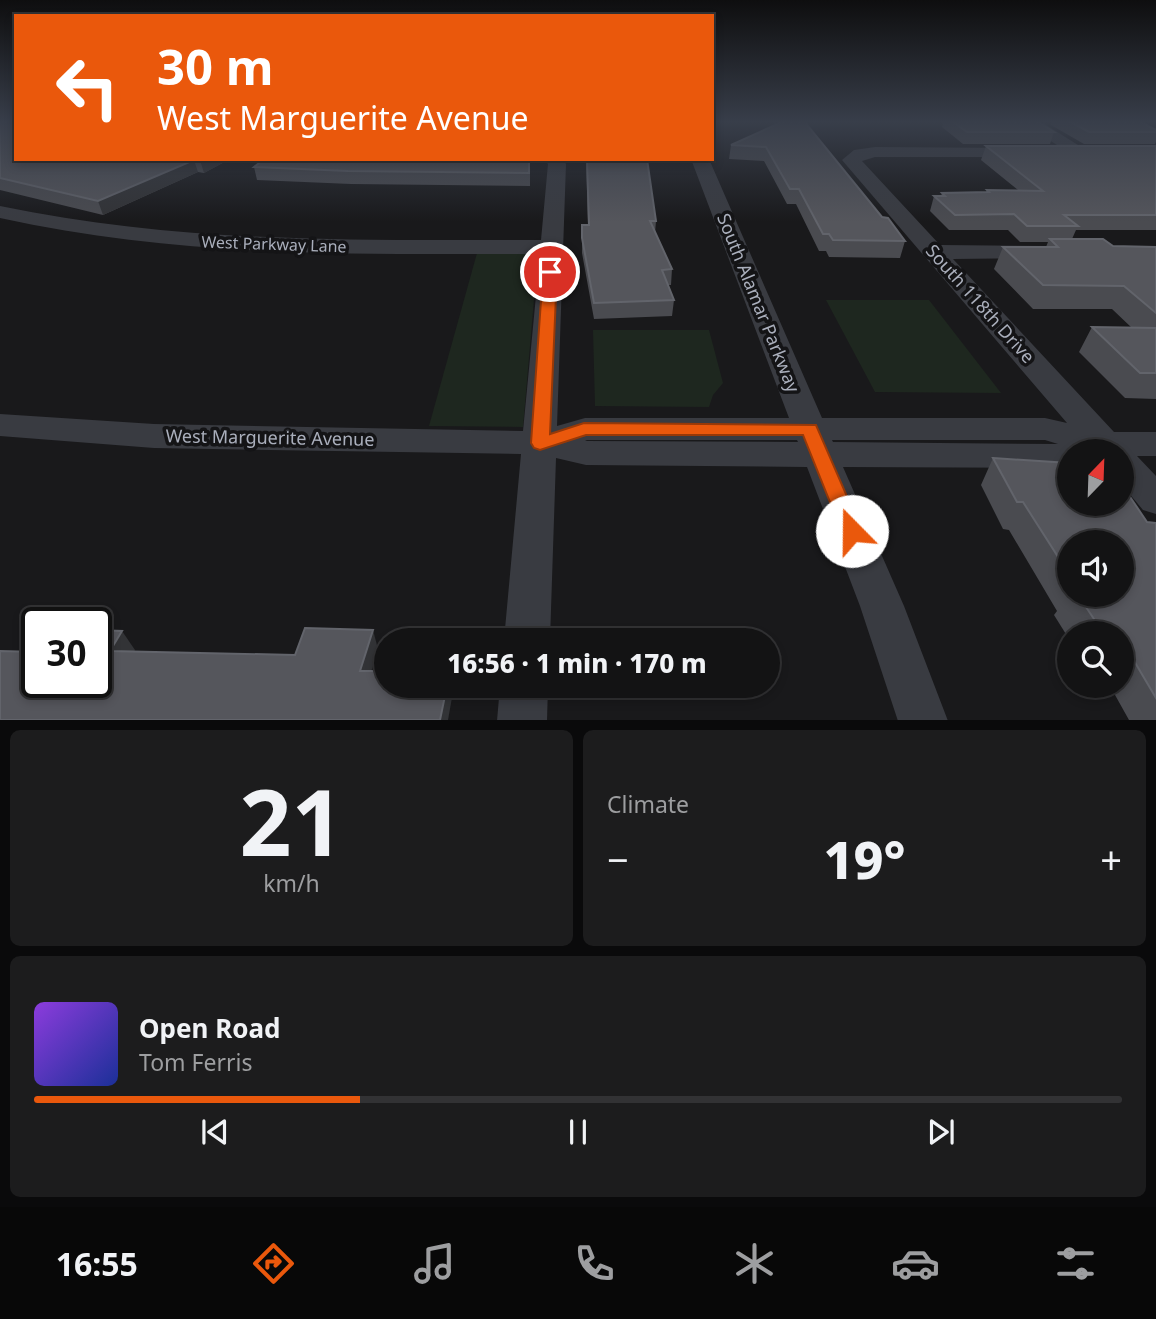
<!DOCTYPE html>
<html lang="en">
<head>
<meta charset="utf-8">
<style>
	body { margin:0; font-family:"Noto Sans",sans-serif; background:#1c1c1d; color:#f1f3f6; height:100vh; display:flex; flex-direction:column; font-size:26px; white-space:nowrap }
	* { box-sizing:border-box; margin:0 }
	p { font-size:23px; color:#9d9ea0 }
	.icon { flex:none; width:38px; height:38px; fill:none; stroke:currentColor; stroke-width:2; stroke-linecap:round; stroke-linejoin:round }
	.map { position:relative; height:720px; overflow:hidden }
	.sheet { display:flex; flex-direction:column; gap:10px; padding:10px; background:#0a0a0b; flex:1 }
	.sheet>* { flex:none }
	.banner { position:absolute; left:14px; top:14px; width:700px; height:147px; border-radius:0px; box-shadow:0 4px 10px #0003,0 0 0 2px #323234; background:#ea580c; color:#fff; overflow:hidden }
	.needle { width:46px; rotate:23deg }
	.tools { position:absolute; left:1057px; top:439px; display:grid; gap:14px }
	.tools a { display:grid; place-items:center; width:77px; height:77px; border-radius:50%; background:#131314; box-shadow:0 4px 10px #0003,0 0 0 2px #323234; font-size:35px }
	.speed { position:absolute; left:21px; top:607px; display:flex; gap:14px; font-size:35px; font-weight:700; text-align:center }
	.speed>* { display:grid; place-content:center; width:91px; height:91px; border-radius:50%; background:#131314; box-shadow:0 4px 10px #0003,0 0 0 2px #323234; line-height:1 }
	.speed .limit { border:4px solid #111; border-radius:10px; background:#fff; color:#111 }
	.pin { position:absolute; display:grid; place-items:center; width:60px; height:60px; color:#fff; margin:-30px; border:4px solid #fff; border-radius:50%; box-shadow:0 2px 7px #0007 }
	.me { position:absolute; width:77px; margin:-38px; rotate:338deg; stroke-linejoin:round; filter:drop-shadow(0 0 5px #0008) }
	.turn { display:flex; align-items:center; gap:24px; height:147px; padding:0 28px; font-size:32px }
	.turn .icon { width:91px; height:91px; stroke-width:2.5 }
	.turn b { display:block; font-size:49px; line-height:60px }
	.big { font-size:52px; font-weight:800; line-height:1.1 }
	.sheet .tile { flex:1; display:flex; flex-direction:column; justify-content:center; gap:10px; min-width:0; padding:0 24px; border-radius:10px; background:#1c1c1d }
	.sheet .dial { align-items:center; gap:0 }
	.dial b { font-size:91px; line-height:1 }
	.song { display:flex; align-items:center; gap:21px }
	.cover { width:84px; height:84px; border-radius:10px; background:linear-gradient(135deg,hsl(270 70% 55%),hsl(230 70% 35%)) }
	.played { height:7px; border-radius:4px; background:linear-gradient(90deg,#ea580c 30%,#323234 30%) }
	.keys { display:flex; justify-content:space-around; direction:ltr }
	.heat { display:flex; justify-content:space-between; align-items:center; font-size:38px; direction:ltr }
	.sheet .tiles { flex:1; display:grid; gap:10px; grid-template-columns:1fr 1fr }
	.tile:last-child { grid-column:span 2 }
	.trip { position:absolute; left:374px; top:628px; width:406px; height:70px; border-radius:35px; background:#131314; box-shadow:0 4px 10px #0003,0 0 0 2px #323234; font-weight:800; line-height:70px; text-align:center }
	.tabs { display:flex; height:112px; justify-content:space-around; align-items:center; background:#080808; color:#9d9ea0 }
	.tabs .icon { width:49px; height:49px }
	.tabs .active { color:#ea580c }
	.tabs b { font-size:32px; color:#f1f3f6 }
	.map>svg:first-child { display:block }
	.green { fill:#1e271f }
	.lines { fill:none; stroke-linecap:round; stroke-linejoin:round }
	.street { fill:#393b41; fill-rule:evenodd }
	.wall { fill:#4a4b50; fill-rule:evenodd }
	.shaded-wall { fill:#323336 }
	.building { fill:#55565c; stroke:#62646b; stroke-width:2 }
	.route { fill:#ea580c; stroke:#983908; stroke-width:2 }
	.labels { text-anchor:middle; stroke-width:7; stroke-linejoin:round; paint-order:stroke }
	.far-street-label { font-size:16px; fill:#aaafbc; stroke:#141416 }
	.street-label { font-size:18px; fill:#aaafbc; stroke:#141416 }
</style>
</head>
<body>
<div class="map">
<svg width="1156" height="721" viewBox="0 0 1156 721">
	<rect width="100%" height="100%" fill="#19191b"/>
	<g class="green">
		<polygon points="477,253 538,253 523,427 429,426"/>
		<polygon points="826,300 929,300 1001,393 875,392"/>
		<polygon points="593,330 709,330 723,383 713,395 709,407 595,406"/>
	</g>
	<g class="lines">
		<g class="street">
			<polygon points="1020,121 1040,121 1089,152 1080,157 1074,156"/>
			<path d="M 875,147 L 1029,148 L 1032,152 L 1029,156 L 1023,157 L 875,157 L 862,161 L 940,245 L 1049,246 L 1053,251 L 1049,256 L 1041,258 L 953,259 L 1114,432 L 1156,432 L 1156,456 L 1137,456 L 1156,476 L 1156,514 L 1143,510 L 1122,485 L 1122,452 L 1069,452 L 1069,465 L 1058,468 L 843,467 L 904,606 L 948,721 L 898,721 L 860,606 L 807,467 L 586,465 L 556,458 L 550,640 L 504,640 L 521,454 L 154,448 L 0,436 L 0,414 L 154,424 L 523,431 L 540,254 C 353,254 183,258 0,218 L 0,206 C 182,244 356,240 541,240 L 548,164 L 544,159 L 563,159 L 566,164 L 557,426 L 585,418 L 789,418 L 691,159 L 709,159 L 822,418 L 1045,418 L 1067,423 L 842,160 L 854,150 ZM 797,440 L 798,442 L 585,441 L 587,440 ZM 832,440 L 1045,440 L 1058,444 L 833,442 Z"/>
			<polygon points="500,686 548,686 547,721 497,721"/>
		</g>
	</g>
	<g class="wall">
		<polygon points="0,121 230,159 204,173 198,172 103,215 0,190"/>
		<polygon points="784,121 905,241 900,258 829,257 826,251 819,251 796,204 787,204 764,161 729,159 731,145"/>
		<polygon points="944,121 1037,121 1054,132 1050,144 963,144 942,127"/>
		<polygon points="1052,121 1139,121 1156,130 1156,142 1155,144 1084,144 1051,125"/>
		<polygon points="986,146 1156,146 1156,230 1076,230 1072,239 1113,246 1156,247 1156,399 1125,398 1079,352 1092,327 1132,328 1112,309 1033,309 994,269 1003,247 1046,247 1048,242 1020,242 1008,230 949,230 930,211 934,196 941,196 942,193 986,192 987,190 1018,190 981,160"/>
		<polygon points="530,159 530,186 351,184 257,180 254,167"/>
		<polygon points="586,159 656,221 655,233 672,269 671,285 668,285 674,300 672,316 594,319 582,253 582,225 588,225"/>
		<path d="M 993,458 L 1147,522 L 1156,523 L 1156,720 L 1129,720 L 1110,686 L 1122,686 L 1122,634 L 1069,634 L 1069,639 L 1054,615 L 1057,611 L 1009,530 L 1003,529 L 981,485 ZM 1069,542 L 1122,595 L 1069,595 Z"/>
	</g>
	<g class="shaded-wall">
		<polygon points="202,159 230,159 204,173 200,160"/>
		<polygon points="194,160 198,172 103,215 98,201"/>
		<polygon points="373,630 378,649 366,689 360,671"/>
		<polygon points="122,631 135,650 123,670 110,651"/>
		<polygon points="447,686 451,686 453,692 448,720 440,720"/>
	</g>
	<g class="building">
		<polygon points="0,121 16,121 16,159 202,159 200,160 194,160 98,201 0,178"/>
		<polygon points="784,121 804,121 882,217 888,218 905,241 833,240 829,234 823,234 799,189 790,189 766,147 731,145"/>
		<polygon points="952,121 1037,121 1054,132 967,132"/>
		<polygon points="1069,121 1139,121 1156,130 1156,132 1089,132"/>
		<polygon points="986,146 1156,146 1156,215 1064,215 1078,226 1027,226 1014,214 955,215 934,196 945,196 942,193 989,192 987,190 1043,191"/>
		<polygon points="264,159 529,159 529,173 348,171 254,167"/>
		<polygon points="587,159 647,159 656,221 650,221 672,269 662,270 674,300 594,303 582,238 582,225 589,225"/>
		<polygon points="1050,239 1103,239 1113,246 1156,247 1156,313 1124,286 1043,285 1003,247 1058,247"/>
		<polygon points="1092,327 1156,328 1156,373 1140,373"/>
		<polygon points="993,458 1069,463 1069,504 1122,504 1122,485 1147,522 1156,523 1156,698 1130,654 1122,654 1122,634 1104,634 1078,595 1122,595 1122,542 1069,542 1069,574 1023,502 1017,502"/>
		<polygon points="305,628 373,630 360,671 387,671 387,686 447,686 440,720 0,720 0,651 37,652 37,682 96,682 96,630 122,631 110,651 295,655"/>
	</g>
	<linearGradient id="sky" x2="0" y2="1"><stop stop-color="#0e0e0f"/><stop offset="0.55" stop-color="#383e4a"/><stop offset="1" stop-color="#383e4a" stop-opacity="0"/></linearGradient>
	<rect width="1156" height="222" fill="url(#sky)"/>
	<polygon class="route" points="550,268 557,272 550,434 584,423 816,425 862,531 859,537 844,537 803,435 586,435 540,450 534,448 531,443 543,272"/>
	<g class="labels">
		<g class="far-street-label">
			<text transform="translate(274 244) rotate(2)" y="6">West Parkway Lane</text>
		</g>
		<g class="street-label">
			<text transform="translate(758 303) rotate(68)" y="6">South Alamar Parkway</text>
			<text transform="translate(980 304) rotate(48)" y="6">South 118th Drive</text>
			<text transform="translate(270 438) rotate(1)" y="6">West Marguerite Avenue</text>
		</g>
	</g>
</svg>
<div class="tools">
<a><svg class="needle" viewBox="-14 -14 28 28"><path d="M0-13l5 13h-10z" fill="#e53935"/><path d="M0 13l5-13h-10z" fill="#9d9ea0"/></svg></a>
<a><svg class="icon" aria-label="sound" viewBox="0 0 24 24"><path d="M4 9h4l5-4v14l-5-4H4zM17 9q2 3 0 6"/></svg></a>
<a><svg class="icon" aria-label="search" viewBox="0 0 24 24"><circle cx="10" cy="10" r="6"/><path d="M15 15l6 6"/></svg></a>
</div>
<div class="speed"><div class="limit">30</div></div>
<div class="pin" style="left:550px;top:272px;background:#d93025"><svg class="icon" aria-label="arrive" viewBox="0 0 24 24"><path d="M6 21V4h12l-3 4 3 4H6"/></svg></div>
<svg class="me" style="left:852px;top:531px" viewBox="-20 -20 40 40"><circle r="19" fill="#fff"/><path d="M0-13L10 11 0 6-10 11z" fill="#ea580c"/></svg>
<div class="trip">16:56 · 1 min · 170 m</div>
<div class="banner">
<div class="turn"><svg class="icon" aria-label="left" viewBox="0 0 24 24"><path d="M17 20v-9H6M10 6l-5 5 5 5"/></svg><div><b>30 m</b>West Marguerite Avenue</div></div>
</div>
</div>
<section class="sheet">
<div class="tiles">
<div class="tile dial"><b>21</b><p>km/h</p></div>
<div class="tile"><p>Climate</p>
<div class="heat"><a>−</a><b class="big">19°</b><a>+</a></div>
</div>
<div class="tile">
<div class="song"><i class="cover"></i><div><b>Open Road</b><p>Tom Ferris</p></div></div>
<div class="played"></div>
<div class="keys"><svg class="icon" aria-label="previous" viewBox="0 0 24 24"><path d="M18 5L8 12l10 7zM5 5v14"/></svg><svg class="icon" aria-label="pause" viewBox="0 0 24 24"><path d="M8 5v14M16 5v14"/></svg><svg class="icon" aria-label="next" viewBox="0 0 24 24"><path d="M6 5l10 7-10 7zM19 5v14"/></svg></div>
</div>
</div>
</section>
<nav class="tabs">
<b>16:55</b>
<svg class="icon active" aria-label="directions" viewBox="0 0 24 24"><path d="M12 3l9 9-9 9-9-9zM9 14v-3h6M13 9l2 2-2 2"/></svg>
<svg class="icon" aria-label="music" viewBox="0 0 24 24"><path d="M9 18V5l10-2v13"/><circle cx="6" cy="18" r="3"/><circle cx="16" cy="16" r="3"/></svg>
<svg class="icon" aria-label="phone" viewBox="0 0 24 24"><path d="M5 4h4l2 5-3 2q2 4 5 5l2-3 5 2v4C11 20 4 13 5 4z"/></svg>
<svg class="icon" aria-label="climate" viewBox="0 0 24 24"><path d="M12 3v18M4 7l16 10M4 17L20 7"/></svg>
<svg class="icon" aria-label="car" viewBox="0 0 24 24"><path d="M5 17H2v-5l4-1 3-4h7l3 4 3 1v5h-3M9 17h6M6 11h13"/><circle cx="7" cy="17" r="2"/><circle cx="17" cy="17" r="2"/></svg>
<svg class="icon" aria-label="filters" viewBox="0 0 24 24"><path d="M4 7h16M4 17h16"/><circle cx="9" cy="7" r="2"/><circle cx="15" cy="17" r="2"/></svg>
</nav>
</body>
</html>
